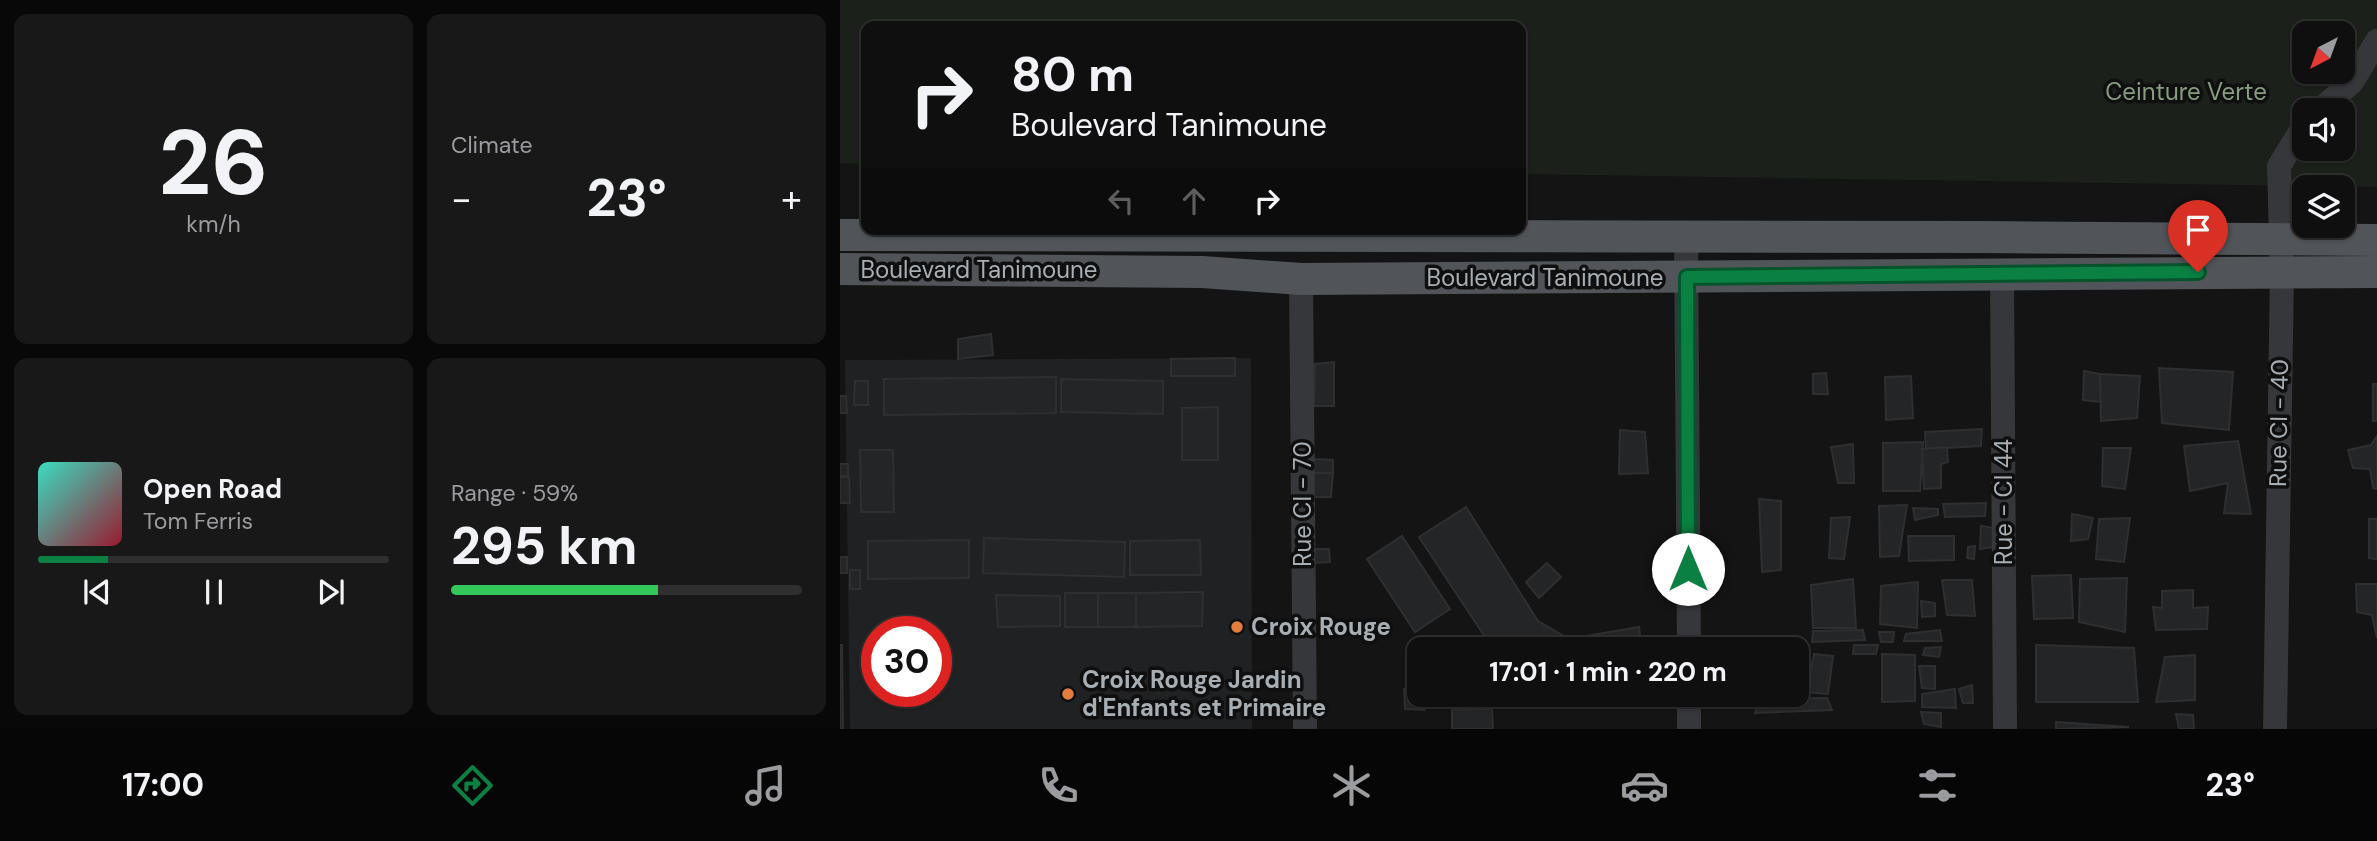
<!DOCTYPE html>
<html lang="en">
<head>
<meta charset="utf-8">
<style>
	body { margin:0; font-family:"DM Sans",sans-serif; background:#181819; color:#f1f3f6; height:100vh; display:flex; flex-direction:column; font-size:26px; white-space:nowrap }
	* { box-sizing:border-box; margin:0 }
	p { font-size:23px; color:#9b9c9f }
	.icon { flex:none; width:38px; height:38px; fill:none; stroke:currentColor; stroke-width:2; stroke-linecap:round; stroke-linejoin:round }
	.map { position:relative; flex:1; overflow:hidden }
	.sheet { display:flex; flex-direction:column; gap:14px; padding:14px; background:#080809; width:840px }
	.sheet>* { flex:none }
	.guide { position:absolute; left:21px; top:21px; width:665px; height:214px; border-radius:14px; box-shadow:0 2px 5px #0004,0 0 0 2px #2f2f30; background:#0f0f10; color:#f1f3f6; overflow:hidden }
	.needle { width:46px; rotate:221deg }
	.fabs { position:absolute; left:1452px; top:21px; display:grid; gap:14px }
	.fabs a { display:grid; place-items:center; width:63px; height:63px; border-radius:14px; background:#0f0f10; box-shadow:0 2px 5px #0004,0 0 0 2px #2f2f30; font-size:35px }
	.speed { position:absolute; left:21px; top:616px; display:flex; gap:14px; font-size:35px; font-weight:700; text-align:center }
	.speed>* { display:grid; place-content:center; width:91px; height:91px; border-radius:50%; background:#0f0f10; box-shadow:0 2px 5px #0004,0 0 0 2px #2f2f30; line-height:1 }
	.speed .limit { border:10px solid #d22; background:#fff; color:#111 }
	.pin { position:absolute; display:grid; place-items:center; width:60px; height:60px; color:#fff; margin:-72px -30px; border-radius:50% 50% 50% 0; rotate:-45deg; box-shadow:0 0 7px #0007 }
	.pin .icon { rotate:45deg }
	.me { position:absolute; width:77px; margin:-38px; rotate:0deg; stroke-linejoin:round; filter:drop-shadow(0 0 5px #0008) }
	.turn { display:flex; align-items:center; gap:24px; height:147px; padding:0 35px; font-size:32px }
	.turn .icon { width:91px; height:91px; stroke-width:2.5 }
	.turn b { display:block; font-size:49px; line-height:60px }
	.lanes { display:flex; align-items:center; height:66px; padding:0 35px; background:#0003; justify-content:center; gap:35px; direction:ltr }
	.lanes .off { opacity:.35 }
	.big { font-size:52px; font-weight:700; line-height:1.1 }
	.sheet .card { flex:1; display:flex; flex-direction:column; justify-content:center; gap:10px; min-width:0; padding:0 24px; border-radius:14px; background:#181819 }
	.sheet .dial { align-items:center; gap:0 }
	.dial b { font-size:91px; line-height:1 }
	.song { display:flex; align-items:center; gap:21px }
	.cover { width:84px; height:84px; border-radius:10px; background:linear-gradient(135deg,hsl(170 70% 55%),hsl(350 70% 35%)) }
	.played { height:7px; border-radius:4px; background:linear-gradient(90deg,#0b8043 20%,#2f2f30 20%) }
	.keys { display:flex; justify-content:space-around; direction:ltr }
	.heat { display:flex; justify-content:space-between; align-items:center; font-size:38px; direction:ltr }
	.charge { height:10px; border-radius:5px; background:linear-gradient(90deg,#34c759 59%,#2f2f30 0) }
	.sheet .tiles { flex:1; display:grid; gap:14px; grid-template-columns:repeat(2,1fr) }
	.trip { position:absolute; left:567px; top:637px; width:402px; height:70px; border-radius:14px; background:#0f0f10; box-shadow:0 2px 5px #0004,0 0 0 2px #2f2f30; font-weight:700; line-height:70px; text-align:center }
	.tab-bar { display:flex; height:112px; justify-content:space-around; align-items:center; background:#060606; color:#9b9c9f }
	.tab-bar .icon { width:49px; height:49px }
	.tab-bar .active { color:#0b8043 }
	.tab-bar b { font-size:32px; color:#f1f3f6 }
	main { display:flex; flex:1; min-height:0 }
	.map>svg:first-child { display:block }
	.built { fill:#202122; fill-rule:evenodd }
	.green { fill:#1b201a; fill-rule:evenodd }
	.building { fill:#242526; stroke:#2e2f31; stroke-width:2 }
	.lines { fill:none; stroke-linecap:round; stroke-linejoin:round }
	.minor { stroke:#35373a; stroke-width:24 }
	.major { stroke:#515559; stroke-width:32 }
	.route-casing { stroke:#07532c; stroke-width:18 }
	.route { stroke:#0b8043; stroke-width:12 }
	.poi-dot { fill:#e37d3f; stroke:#0f0f10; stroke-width:2.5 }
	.labels { text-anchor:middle; stroke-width:7; stroke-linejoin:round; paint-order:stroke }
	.park-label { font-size:24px; fill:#869e7f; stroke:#0f0f10 }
	.street-label { font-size:24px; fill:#a7afb5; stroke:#0f0f10 }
	.poi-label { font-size:24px; font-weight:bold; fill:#a7afb5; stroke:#0f0f10; text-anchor:start }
</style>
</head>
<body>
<main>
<section class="sheet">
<div class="tiles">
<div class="card dial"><b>26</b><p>km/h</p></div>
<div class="card"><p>Climate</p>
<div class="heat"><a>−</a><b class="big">23°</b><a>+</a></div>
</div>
<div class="card">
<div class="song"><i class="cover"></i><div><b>Open Road</b><p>Tom Ferris</p></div></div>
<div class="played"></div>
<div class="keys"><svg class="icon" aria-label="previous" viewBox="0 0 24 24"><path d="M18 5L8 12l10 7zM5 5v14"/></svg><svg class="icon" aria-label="pause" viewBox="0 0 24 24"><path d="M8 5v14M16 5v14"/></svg><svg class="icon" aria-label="next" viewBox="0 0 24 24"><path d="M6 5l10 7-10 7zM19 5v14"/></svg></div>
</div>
<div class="card"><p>Range · 59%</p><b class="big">295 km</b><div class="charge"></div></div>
</div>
</section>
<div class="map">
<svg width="1537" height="729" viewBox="0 0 1537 729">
	<rect width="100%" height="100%" fill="#141415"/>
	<path class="built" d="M 411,358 L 412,729 L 10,729 L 5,360 ZM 37,632 L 96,632 L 96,691 L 37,691 Z"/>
	<path class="green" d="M 0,0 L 1537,0 L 1537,187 L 681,174 L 681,26 L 26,26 L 26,164 L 0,163 ZM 1465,33 L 1503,33 L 1503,72 L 1465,72 ZM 1465,110 L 1503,110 L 1503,149 L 1465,149 Z"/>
	<g class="building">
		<polygon points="151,334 153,355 118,359 118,339"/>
		<polygon points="395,358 395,376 331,376 331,359"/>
		<polygon points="494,362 494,406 474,406 475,364"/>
		<polygon points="1319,368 1393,372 1389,430 1322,423"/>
		<polygon points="1244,371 1260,374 1261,402 1243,400"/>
		<polygon points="986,373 988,394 973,394 973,374"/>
		<polygon points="1260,374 1300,376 1297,418 1261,421"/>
		<polygon points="1071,376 1073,418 1046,420 1045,377"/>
		<polygon points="216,377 216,413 44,415 44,379"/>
		<polygon points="221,379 323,381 323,414 221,412"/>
		<polygon points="15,381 28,381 28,405 14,405"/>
		<rect x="1533" y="384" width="4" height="37"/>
		<polygon points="0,396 6,396 7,413 0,413"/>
		<polygon points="378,407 378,460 342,460 342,408"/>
		<polygon points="1142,429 1141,446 1086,449 1085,432"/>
		<polygon points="780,430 805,432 808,473 779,474"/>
		<polygon points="1537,436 1537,489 1533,488 1530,469 1513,468 1508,450 1531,445"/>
		<polygon points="1398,441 1411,514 1384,513 1388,483 1350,491 1344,446"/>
		<polygon points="1083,442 1080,491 1043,491 1043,443"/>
		<polygon points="1013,444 1014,483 998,483 991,447"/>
		<polygon points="1107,447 1108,462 1101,464 1101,488 1084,489 1082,449"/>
		<polygon points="1263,448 1291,448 1285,489 1262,486"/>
		<polygon points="20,450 53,450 54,512 21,512"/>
		<polygon points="472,459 493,460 493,473 472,473"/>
		<rect x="0" y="464" width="8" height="12"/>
		<polygon points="472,473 493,473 491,497 468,497"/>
		<polygon points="0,477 9,477 10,503 0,503"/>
		<polygon points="919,499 941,501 941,570 922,572"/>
		<polygon points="1146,503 1145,516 1105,517 1103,504"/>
		<polygon points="1067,505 1059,556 1040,557 1039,506"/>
		<polygon points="626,507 698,621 729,639 799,627 802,649 653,649 579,537"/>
		<polygon points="1073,508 1098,509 1098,515 1075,520"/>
		<polygon points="1232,514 1253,518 1248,539 1231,541"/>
		<polygon points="1010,517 1004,559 989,558 991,518"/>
		<polygon points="1290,518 1284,562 1256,559 1259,519"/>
		<polygon points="1529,519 1537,519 1537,559 1529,558"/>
		<polygon points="1141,526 1154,528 1154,547 1140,549"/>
		<polygon points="562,536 610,609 575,632 527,559"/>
		<polygon points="1068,536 1114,536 1114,560 1069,561"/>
		<polygon points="144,538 285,542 284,577 143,573"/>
		<polygon points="129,540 129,578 28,579 28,541"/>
		<polygon points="360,540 361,575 290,575 290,541"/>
		<polygon points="1135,546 1134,559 1127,558 1128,547"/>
		<polygon points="473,549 489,549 490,562 472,563"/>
		<rect x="0" y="557" width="7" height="16"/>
		<polygon points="707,563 721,577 699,598 686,582"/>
		<rect x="10" y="570" width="10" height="19"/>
		<polygon points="1231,575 1233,618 1194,619 1192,576"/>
		<polygon points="1287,578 1285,632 1239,622 1240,579"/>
		<polygon points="1013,579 1016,628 973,628 971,585"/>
		<polygon points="1102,580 1132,580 1135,616 1107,615"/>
		<polygon points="1078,582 1077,628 1040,624 1041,586"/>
		<polygon points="1516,584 1537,584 1537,638 1532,615 1517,612"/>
		<polygon points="1353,590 1353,608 1368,607 1367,629 1316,630 1313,607 1322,608 1322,591"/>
		<polygon points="363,592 362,626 296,627 296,593"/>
		<rect x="225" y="593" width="33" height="34"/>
		<rect x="258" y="593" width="38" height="34"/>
		<polygon points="156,595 220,596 220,626 158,627"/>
		<polygon points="1081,601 1095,603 1095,616 1082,617"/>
		<polygon points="1023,630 1025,640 972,642 973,631"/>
		<polygon points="1100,630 1102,641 1064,641 1066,634"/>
		<polygon points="1039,632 1054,632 1053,642 1041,642"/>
		<polygon points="0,645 2,645 3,729 0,729"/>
		<polygon points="1014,645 1038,645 1036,654 1013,654"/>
		<polygon points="1196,645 1294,648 1298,702 1196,702"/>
		<polygon points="1101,647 1099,657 1083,655 1085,648"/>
		<polygon points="974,654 993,656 988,694 967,692"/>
		<polygon points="1042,654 1075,655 1075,701 1042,702"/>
		<polygon points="1355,655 1355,700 1316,702 1325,657"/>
		<polygon points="1079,666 1095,666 1095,689 1082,688"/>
		<polygon points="1132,685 1133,703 1123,703 1119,689"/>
		<polygon points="564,689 579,689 579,695 585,695 585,710 565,709"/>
		<polygon points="1115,689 1116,708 1082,707 1082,694"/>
		<polygon points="987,698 992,710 915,713 919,699"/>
		<polygon points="652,709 653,729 612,729 612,710"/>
		<polygon points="1081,712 1101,713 1101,727 1084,724"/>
		<polygon points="1336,714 1353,715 1354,729 1339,729"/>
		<polygon points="1216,722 1289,727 1216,729"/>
	</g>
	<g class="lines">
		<g class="minor">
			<polyline points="1480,110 1512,82 1537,41"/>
			<polyline points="846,237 849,649"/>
			<polyline points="1162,274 1165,729"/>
			<polyline points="461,279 465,729"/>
			<polyline points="849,695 849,729"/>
			<polyline points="1435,729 1442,271 1439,166 1465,124"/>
		</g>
		<g class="major">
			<polyline points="0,235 1142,237 1537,240"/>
			<polyline points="0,269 362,272 461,279 1537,272"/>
		</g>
	</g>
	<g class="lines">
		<defs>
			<polyline id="route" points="848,569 847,277 1358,272"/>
		</defs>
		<use href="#route" class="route-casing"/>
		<use href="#route" class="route"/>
	</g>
	<g class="poi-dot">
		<circle cx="397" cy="627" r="7"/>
		<circle cx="228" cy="694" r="7"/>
	</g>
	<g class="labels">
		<g class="park-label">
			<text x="1346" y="100">Ceinture Verte</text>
		</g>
		<g class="street-label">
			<text x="139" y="278">Boulevard Tanimoune</text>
			<text x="705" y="286">Boulevard Tanimoune</text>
			<text transform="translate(1439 423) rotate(-89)" y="8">Rue CI - 40</text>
			<text transform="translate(1164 502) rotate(-90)" y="8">Rue - CI 44</text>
			<text transform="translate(463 504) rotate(-90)" y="8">Rue CI - 70</text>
		</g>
		<g class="poi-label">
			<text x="411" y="635">Croix Rouge</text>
			<text x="242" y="688">Croix Rouge Jardin<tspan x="242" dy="28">d'Enfants et Primaire</tspan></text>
		</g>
	</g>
</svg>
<div class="fabs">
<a><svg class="needle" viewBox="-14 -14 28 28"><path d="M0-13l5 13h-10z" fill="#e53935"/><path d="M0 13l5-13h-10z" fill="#9b9c9f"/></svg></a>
<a><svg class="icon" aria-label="sound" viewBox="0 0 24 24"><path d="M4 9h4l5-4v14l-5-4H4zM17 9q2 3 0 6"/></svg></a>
<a><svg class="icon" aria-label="layers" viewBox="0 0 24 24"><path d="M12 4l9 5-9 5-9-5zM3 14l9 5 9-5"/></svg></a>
</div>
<div class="speed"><div class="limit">30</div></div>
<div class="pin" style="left:1358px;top:272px;background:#d93025"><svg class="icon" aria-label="arrive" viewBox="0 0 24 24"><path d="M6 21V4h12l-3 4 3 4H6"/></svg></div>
<svg class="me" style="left:848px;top:569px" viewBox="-20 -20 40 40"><circle r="19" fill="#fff"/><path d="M0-13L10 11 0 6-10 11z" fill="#0b8043"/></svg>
<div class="trip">17:01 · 1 min · 220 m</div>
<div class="guide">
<div class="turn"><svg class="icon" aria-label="right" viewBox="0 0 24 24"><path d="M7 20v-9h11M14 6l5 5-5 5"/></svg><div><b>80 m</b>Boulevard Tanimoune</div></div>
<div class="lanes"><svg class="icon off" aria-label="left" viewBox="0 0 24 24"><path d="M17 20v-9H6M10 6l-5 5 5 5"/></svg><svg class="icon off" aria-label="ahead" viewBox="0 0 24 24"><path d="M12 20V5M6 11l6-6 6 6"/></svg><svg class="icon" aria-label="right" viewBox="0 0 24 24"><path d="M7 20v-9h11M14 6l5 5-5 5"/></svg></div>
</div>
</div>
</main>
<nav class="tab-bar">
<b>17:00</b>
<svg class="icon active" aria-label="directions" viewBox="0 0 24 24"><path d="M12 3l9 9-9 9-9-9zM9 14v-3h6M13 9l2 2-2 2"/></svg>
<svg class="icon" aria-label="music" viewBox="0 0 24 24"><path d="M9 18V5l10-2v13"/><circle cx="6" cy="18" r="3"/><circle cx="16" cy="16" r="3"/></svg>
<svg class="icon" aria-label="phone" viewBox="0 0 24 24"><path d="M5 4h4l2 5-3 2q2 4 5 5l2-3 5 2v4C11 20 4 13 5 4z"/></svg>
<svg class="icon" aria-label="climate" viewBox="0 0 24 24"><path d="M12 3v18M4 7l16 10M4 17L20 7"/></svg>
<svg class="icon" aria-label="car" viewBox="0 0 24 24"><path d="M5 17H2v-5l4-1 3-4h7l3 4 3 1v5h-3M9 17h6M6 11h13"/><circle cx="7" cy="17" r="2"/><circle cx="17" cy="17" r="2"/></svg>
<svg class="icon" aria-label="filters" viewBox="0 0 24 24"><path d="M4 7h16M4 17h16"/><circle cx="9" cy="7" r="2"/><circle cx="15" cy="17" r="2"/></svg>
<b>23°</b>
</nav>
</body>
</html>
